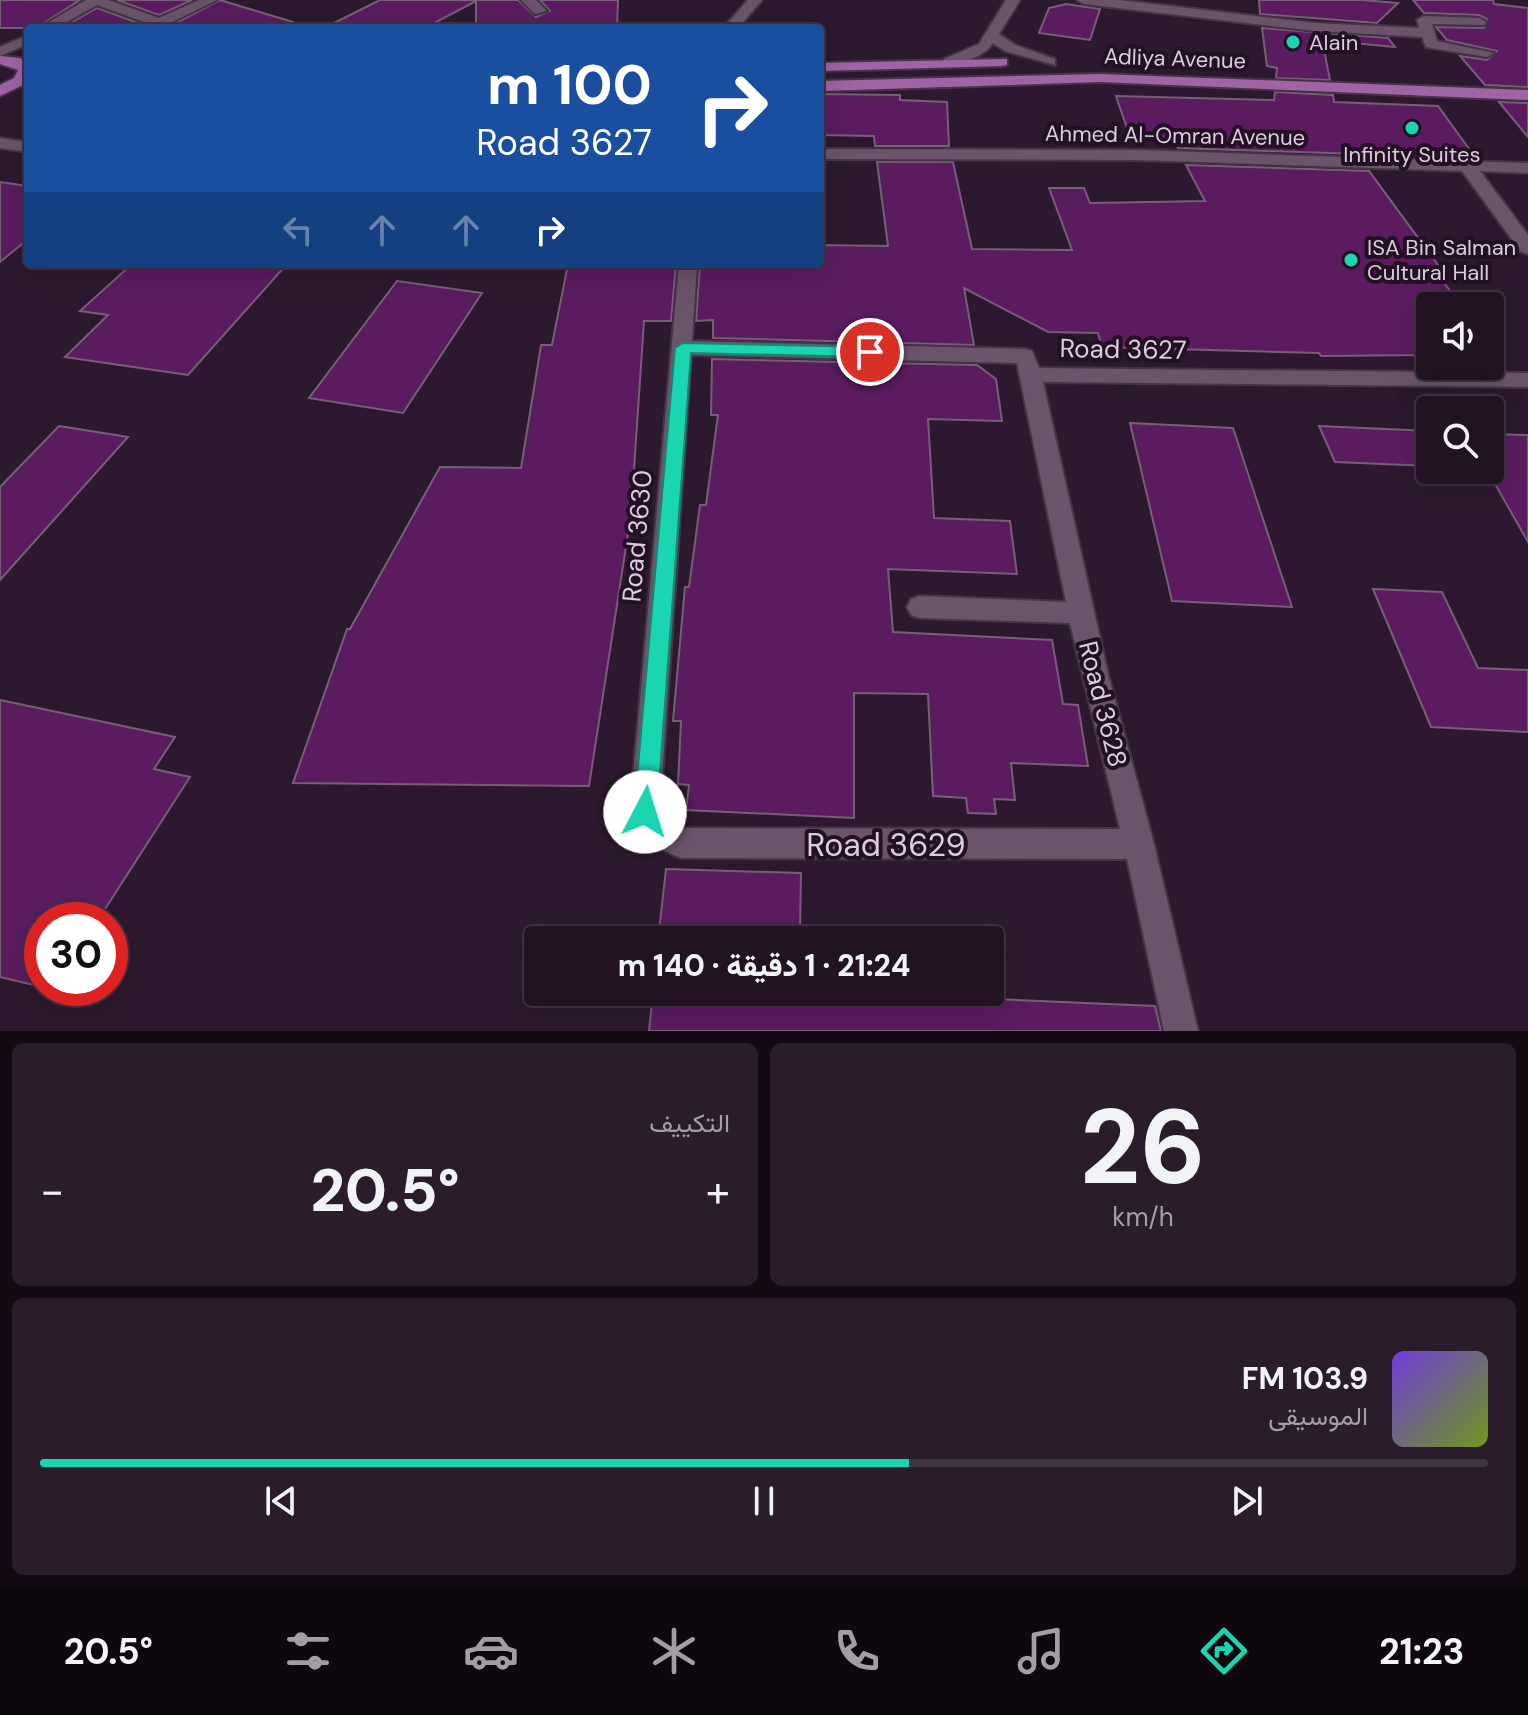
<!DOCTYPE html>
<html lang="ar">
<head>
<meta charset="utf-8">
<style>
	body { margin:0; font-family:"DM Sans",Vazirmatn,sans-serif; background:#2a1c2b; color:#f1f3f6; direction:rtl; height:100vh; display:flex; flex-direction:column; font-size:30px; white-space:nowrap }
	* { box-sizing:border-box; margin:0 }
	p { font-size:26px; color:#a29ea6 }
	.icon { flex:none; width:44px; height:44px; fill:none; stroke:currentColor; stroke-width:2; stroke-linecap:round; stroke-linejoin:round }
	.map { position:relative; height:1031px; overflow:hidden; direction:ltr }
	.details { display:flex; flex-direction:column; gap:12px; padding:12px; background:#130a13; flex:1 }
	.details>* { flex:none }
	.banner { position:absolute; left:24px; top:24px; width:800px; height:244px; border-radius:8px; box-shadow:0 8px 32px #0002,0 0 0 2px #3f3241; direction:rtl; background:#1a4fa0; color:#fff; overflow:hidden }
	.buttons { position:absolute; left:1416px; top:292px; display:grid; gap:16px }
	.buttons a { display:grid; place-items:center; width:88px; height:88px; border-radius:8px; background:#221323; box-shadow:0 8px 32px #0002,0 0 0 2px #3f3241; font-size:40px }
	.speed { position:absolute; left:24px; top:902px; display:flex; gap:16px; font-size:40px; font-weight:700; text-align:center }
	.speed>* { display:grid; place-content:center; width:104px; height:104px; border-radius:50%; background:#221323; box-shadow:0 8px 32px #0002,0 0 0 2px #3f3241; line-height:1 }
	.speed .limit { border:12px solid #d22; background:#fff; color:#111 }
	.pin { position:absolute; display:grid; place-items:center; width:68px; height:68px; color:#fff; margin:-34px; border:4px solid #fff; border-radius:50%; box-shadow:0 2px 8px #0007 }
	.me { position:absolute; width:88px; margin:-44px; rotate:5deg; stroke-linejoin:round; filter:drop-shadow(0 0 6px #0008) }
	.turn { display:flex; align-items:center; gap:28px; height:168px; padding:0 40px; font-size:36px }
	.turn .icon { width:104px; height:104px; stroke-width:2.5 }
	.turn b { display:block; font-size:56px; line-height:68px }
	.lanes { display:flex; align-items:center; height:76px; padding:0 40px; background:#0003; justify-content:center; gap:40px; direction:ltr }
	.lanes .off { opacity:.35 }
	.big { font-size:60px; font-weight:800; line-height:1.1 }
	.details .widget { flex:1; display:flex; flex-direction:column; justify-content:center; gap:12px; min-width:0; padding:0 28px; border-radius:12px; background:#2a1c2b }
	.details .dial { align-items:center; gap:0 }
	.dial b { font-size:104px; line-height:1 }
	.song { display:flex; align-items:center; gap:24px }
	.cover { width:96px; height:96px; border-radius:12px; background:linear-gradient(135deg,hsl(260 70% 55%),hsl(80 70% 35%)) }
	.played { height:8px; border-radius:4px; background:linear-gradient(90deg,#1bd5b1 60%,#3f3241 60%) }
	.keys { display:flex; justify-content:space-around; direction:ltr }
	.heat { display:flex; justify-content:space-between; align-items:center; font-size:44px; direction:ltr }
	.details .tiles { flex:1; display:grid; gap:12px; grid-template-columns:1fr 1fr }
	.widget:last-child { grid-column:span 2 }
	.trip { position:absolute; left:524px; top:926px; width:480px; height:80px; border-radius:8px; background:#221323; box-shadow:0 8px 32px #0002,0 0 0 2px #3f3241; font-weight:800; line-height:80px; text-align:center; direction:rtl }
	.dock { display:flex; height:128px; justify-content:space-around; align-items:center; background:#0e080e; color:#a29ea6 }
	.dock .icon { width:56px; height:56px }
	.dock .active { color:#1bd5b1 }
	.dock b { font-size:36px; color:#f1f3f6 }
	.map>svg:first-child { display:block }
	.building { fill:#5a1c5f; stroke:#765e77; stroke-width:2 }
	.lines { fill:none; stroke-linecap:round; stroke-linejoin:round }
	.minor-casing { stroke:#443446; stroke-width:4 }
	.major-casing { stroke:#443446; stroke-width:4 }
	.minor { fill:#6b536c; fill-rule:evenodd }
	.major { fill:#a063a4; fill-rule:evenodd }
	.route { fill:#1bd5b1; stroke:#128a73; stroke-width:2 }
	.poi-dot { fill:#1bd5b1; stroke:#231025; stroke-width:3 }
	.labels { text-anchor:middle; stroke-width:8; stroke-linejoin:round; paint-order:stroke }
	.far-poi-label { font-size:22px; fill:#dacddb; stroke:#231025; text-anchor:start }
	.far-street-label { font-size:22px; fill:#dacddb; stroke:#231025 }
	.street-label { font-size:26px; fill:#dacddb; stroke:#231025 }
	.near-street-label { font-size:32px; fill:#dacddb; stroke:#231025 }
</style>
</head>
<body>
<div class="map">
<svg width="1528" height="1031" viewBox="0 0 1528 1031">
	<rect width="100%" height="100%" fill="#2d192f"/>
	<g class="building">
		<polygon points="0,0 80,0 36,28 0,28"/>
		<polygon points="117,0 192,0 159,15"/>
		<polygon points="220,0 293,22 292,28 184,28 178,22"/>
		<polygon points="380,0 518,0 536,17 550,11 540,0 618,0 617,28 476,28 476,1 425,28 324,28"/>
		<polygon points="1259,0 1362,0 1398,3 1377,23 1260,14"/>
		<polygon points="1413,0 1493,0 1494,4 1528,8 1528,87 1485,85 1460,56 1487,60 1497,51 1447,40 1436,27 1484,28 1487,19 1479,15 1424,13"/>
		<polygon points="1066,4 1100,9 1090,40 1039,33 1049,8"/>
		<polygon points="97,8 152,28 62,28"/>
		<polygon points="1262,28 1388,38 1395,47 1322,40 1330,80 1276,78 1277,68 1267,66"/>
		<polygon points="1275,92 1333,95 1334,102 1438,106 1472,153 1352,149 1357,154 1178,148 1173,138 1130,137 1116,96 1274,100"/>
		<polygon points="820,94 900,95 900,100 947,102 949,146 875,146 874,136 820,135"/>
		<polygon points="1499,102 1528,103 1528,137"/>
		<polygon points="877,162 953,162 972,249 1072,250 1049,188 1084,188 1090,203 1205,201 1186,165 1369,171 1444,273 1437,273 1461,306 1430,306 1430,355 1321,356 1319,353 1102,347 1098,333 1048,332 964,288 974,345 713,338 713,320 696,321 700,264 820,264 820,245 888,246"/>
		<polygon points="0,182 28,186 28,239 0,262"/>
		<polygon points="132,264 200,266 287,264 188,375 65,357 108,315 80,311"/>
		<polygon points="568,264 676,264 671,321 644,321 634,469 638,469 589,786 293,783 347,629 350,629 440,467 521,468 541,345 552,345"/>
		<polygon points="397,281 482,293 403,413 309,398"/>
		<polygon points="712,359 977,365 996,379 1002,421 928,419 934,518 1010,521 1017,574 888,569 893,632 1052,640 1063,704 1078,705 1088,766 1011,763 1015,800 994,799 996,814 968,813 966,798 933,796 928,694 854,693 854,818 686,810 689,785 678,784 681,721 673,721 685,587 689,587 700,505 706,505 718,415 711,415"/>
		<polygon points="1130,423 1233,428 1292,607 1172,601"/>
		<polygon points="59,426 128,437 0,580 0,487"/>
		<polygon points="1319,426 1430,431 1430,466 1335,462"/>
		<polygon points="1490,434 1528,435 1528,542 1490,475"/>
		<polygon points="1373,589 1442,592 1478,668 1528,670 1528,732 1431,727"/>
		<polygon points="0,700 175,737 154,769 190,777 98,920 42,920 42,987 0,977"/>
		<polygon points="666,869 801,873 800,929 968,937 968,940 658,940"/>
		<polygon points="653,992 972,992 973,998 1155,1006 1161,1031 649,1031"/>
	</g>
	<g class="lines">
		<defs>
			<g id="minor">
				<polygon points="86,0 108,0 159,18 199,0 217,0 172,22 181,28 161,28 97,5 56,28 39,28"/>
				<polygon points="521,0 536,0 547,11 535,14"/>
				<polygon points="748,0 762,0 738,28 723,28"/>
				<path d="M 1006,0 L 1020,0 L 999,34 L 1015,45 L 1055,59 L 1055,65 L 1005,51 L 993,43 C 986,55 958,67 944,65 L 944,59 L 979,44 Z"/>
				<polygon points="1077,0 1119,0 1315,23 1419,28 1417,20 1424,16 1479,18 1486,22 1484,25 1432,24 1437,41 1494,53 1487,57 1431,48 1426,47 1422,37 1315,31 1084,4"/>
				<polygon points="28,35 28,44 0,56 0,47"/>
				<polygon points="0,138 28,142 28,152 0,148"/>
				<polygon points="820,149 1137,150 1528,163 1528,173 1480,171 1528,235 1528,254 1521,252 1462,171 1137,160 820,159"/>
				<path d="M 679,264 L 697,264 L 692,341 L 1025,349 L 1032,351 L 1039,368 L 1528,373 L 1528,387 L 1043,382 L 1108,674 L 1154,844 L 1198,1031 L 1164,1031 L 1127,859 L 681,858 C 656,848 641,838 630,812 ZM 691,355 L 1017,363 L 1066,602 L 920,596 L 911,599 L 907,607 L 911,615 L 920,618 L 1070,623 L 1120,829 L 682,828 L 671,822 L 660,808 Z"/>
			</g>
			<g id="major">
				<polygon points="0,56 20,58 28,64 25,84 0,96 0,85 14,78 18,70 0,64"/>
				<polygon points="1007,59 1007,65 1002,66 820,71 820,63"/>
				<polygon points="1100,74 1528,90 1528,100 1100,82 820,91 820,81"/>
			</g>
		</defs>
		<use href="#minor" class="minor-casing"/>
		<use href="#major" class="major-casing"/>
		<use href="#minor" class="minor"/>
		<use href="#major" class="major"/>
	</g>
	<polygon class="route" points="683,343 870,347 878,352 870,357 691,353 657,812 653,820 645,823 637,820 634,812 675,348"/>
	<g class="poi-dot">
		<circle cx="1293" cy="42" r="8"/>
		<circle cx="1412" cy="128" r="8"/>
		<circle cx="1351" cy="260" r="8"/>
	</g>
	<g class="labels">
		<g class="far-poi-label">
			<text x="1309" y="50">Alain</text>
			<text x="1412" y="162" text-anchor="middle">Infinity Suites</text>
			<text x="1367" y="255">ISA Bin Salman<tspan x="1367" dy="25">Cultural Hall</tspan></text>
		</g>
		<g class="far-street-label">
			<text transform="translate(1175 58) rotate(2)" y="8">Adliya Avenue</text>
			<text transform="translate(1175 135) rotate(1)" y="8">Ahmed Al-Omran Avenue</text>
		</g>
		<g class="street-label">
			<text transform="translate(1123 349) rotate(1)" y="9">Road 3627</text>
			<text transform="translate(637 536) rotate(-85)" y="9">Road 3630</text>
			<text transform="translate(1103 704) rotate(76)" y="9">Road 3628</text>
		</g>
		<g class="near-street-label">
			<text x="886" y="856">Road 3629</text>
		</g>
	</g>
</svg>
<div class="buttons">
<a><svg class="icon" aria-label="sound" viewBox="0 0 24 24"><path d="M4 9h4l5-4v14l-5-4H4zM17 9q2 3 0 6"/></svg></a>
<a><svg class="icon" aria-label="search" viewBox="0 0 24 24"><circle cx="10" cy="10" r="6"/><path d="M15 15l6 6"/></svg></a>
</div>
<div class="speed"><div class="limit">30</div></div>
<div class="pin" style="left:870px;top:352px;background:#d93025"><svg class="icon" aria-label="arrive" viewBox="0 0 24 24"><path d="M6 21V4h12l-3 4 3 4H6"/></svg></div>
<svg class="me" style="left:645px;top:812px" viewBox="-20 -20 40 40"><circle r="19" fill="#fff"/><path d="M0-13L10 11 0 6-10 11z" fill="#1bd5b1"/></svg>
<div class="trip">21:24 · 1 دقيقة · 140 m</div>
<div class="banner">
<div class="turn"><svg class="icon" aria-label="right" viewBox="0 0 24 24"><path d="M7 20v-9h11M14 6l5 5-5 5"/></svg><div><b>100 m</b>Road 3627</div></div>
<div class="lanes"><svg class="icon off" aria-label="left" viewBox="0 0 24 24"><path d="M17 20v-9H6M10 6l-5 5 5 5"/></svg><svg class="icon off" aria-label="ahead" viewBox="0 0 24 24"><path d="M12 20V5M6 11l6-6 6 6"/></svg><svg class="icon off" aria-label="ahead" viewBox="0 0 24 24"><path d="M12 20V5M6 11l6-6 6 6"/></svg><svg class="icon" aria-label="right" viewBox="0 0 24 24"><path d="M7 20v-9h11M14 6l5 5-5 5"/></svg></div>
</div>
</div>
<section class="details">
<div class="tiles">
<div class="widget dial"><b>26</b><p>km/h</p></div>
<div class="widget"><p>التكييف</p>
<div class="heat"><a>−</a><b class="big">20.5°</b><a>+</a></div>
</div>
<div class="widget">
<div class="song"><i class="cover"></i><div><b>103.9 FM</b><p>الموسيقى</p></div></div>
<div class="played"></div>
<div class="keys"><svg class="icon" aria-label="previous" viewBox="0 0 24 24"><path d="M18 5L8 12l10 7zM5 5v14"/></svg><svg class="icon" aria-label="pause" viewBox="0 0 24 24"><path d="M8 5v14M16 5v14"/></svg><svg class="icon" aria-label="next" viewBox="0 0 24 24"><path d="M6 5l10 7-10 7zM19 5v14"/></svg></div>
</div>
</div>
</section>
<nav class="dock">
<b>21:23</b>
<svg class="icon active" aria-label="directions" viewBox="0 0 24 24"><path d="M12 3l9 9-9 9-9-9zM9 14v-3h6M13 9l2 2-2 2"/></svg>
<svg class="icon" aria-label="music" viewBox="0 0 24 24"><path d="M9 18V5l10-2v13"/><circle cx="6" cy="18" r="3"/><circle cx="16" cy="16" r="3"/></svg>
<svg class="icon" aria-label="phone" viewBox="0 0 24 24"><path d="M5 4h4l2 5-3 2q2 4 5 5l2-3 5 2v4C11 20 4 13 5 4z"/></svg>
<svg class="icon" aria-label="climate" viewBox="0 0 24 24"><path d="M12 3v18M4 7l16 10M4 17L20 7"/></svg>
<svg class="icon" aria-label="car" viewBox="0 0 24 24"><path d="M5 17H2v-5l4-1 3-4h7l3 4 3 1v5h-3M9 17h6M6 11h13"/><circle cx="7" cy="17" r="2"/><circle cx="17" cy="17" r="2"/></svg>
<svg class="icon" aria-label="filters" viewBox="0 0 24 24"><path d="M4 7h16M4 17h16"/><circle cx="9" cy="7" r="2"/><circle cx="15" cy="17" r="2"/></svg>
<b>20.5°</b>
</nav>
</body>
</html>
